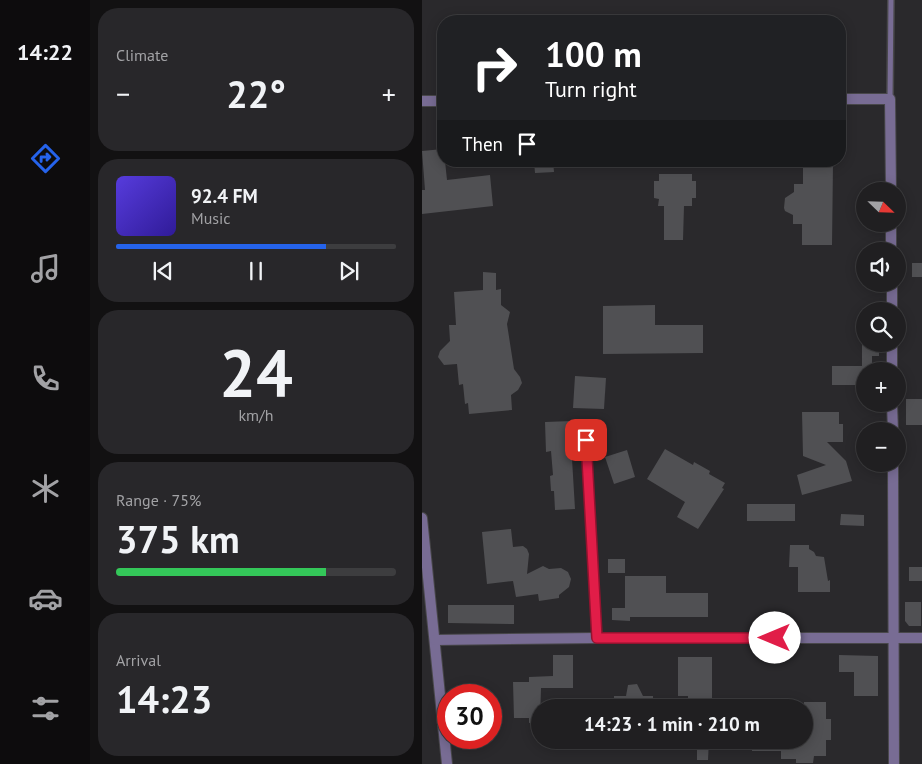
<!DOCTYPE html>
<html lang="en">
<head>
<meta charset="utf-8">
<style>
	body { margin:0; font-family:"PT Sans",sans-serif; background:#28272a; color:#f1f3f6; height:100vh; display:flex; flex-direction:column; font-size:19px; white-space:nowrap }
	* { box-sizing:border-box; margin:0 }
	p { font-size:16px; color:#a2a2a5 }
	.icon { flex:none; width:28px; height:28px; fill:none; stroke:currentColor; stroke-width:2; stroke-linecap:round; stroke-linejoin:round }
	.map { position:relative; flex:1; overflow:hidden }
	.drawer { display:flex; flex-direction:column; gap:8px; padding:8px; background:#121112; width:332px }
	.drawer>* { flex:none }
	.guide { position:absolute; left:15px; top:15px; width:409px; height:152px; border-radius:20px; box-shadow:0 2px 12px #0003,0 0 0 1px #3d3d3f; background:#202124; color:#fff; overflow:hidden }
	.needle { width:32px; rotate:113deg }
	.tools { position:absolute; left:434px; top:182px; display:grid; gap:10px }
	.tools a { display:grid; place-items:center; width:50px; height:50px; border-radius:50%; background:#201f21; box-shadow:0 2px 12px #0003,0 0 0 1px #3d3d3f; font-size:25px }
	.speed { position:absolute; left:15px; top:684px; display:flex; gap:10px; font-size:25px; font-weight:700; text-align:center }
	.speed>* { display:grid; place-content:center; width:65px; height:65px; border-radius:50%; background:#201f21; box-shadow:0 2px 12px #0003,0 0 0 1px #3d3d3f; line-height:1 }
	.speed .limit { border:8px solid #d22; background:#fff; color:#111 }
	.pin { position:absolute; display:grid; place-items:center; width:42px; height:42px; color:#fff; margin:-21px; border-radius:10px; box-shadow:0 2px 8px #0006 }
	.me { position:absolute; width:55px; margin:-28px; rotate:270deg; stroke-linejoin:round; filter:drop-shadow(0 0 4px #0008) }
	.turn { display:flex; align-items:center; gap:18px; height:105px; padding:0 25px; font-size:22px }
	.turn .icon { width:65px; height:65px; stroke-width:2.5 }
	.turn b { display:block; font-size:35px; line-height:42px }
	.then { display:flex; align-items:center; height:48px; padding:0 25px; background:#0003; gap:10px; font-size:19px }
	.big { font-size:38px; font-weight:700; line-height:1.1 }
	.drawer .card { flex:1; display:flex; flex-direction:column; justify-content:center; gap:8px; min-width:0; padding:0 18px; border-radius:20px; background:#28272a }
	.drawer .dial { align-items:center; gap:0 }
	.dial b { font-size:65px; line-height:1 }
	.song { display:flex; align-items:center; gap:15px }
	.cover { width:60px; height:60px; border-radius:8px; background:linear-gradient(135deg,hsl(250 70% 55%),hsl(250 70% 35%)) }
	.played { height:5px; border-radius:2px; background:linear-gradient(90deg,#2563eb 75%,#3d3d3f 75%) }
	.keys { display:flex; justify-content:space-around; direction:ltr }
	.heat { display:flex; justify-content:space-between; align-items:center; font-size:28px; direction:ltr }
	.charge { height:8px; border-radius:4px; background:linear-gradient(90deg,#34c759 75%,#3d3d3f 0) }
	.trip { position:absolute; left:109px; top:699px; width:282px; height:50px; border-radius:25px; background:#201f21; box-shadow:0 2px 12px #0003,0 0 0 1px #3d3d3f; font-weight:700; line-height:50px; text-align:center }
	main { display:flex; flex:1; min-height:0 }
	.tabs { display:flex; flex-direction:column; width:90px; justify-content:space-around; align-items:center; background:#0d0c0d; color:#a2a2a5 }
	.tabs .icon { width:35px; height:35px }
	.tabs .active { color:#2563eb }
	.tabs b { font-size:22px; color:#f1f3f6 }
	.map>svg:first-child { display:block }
	.building { fill:#505053 }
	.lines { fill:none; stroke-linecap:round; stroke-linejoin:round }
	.lane-casing { stroke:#48474a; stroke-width:8 }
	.street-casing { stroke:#48474a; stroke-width:12 }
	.lane { stroke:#786c94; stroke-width:5 }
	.street { stroke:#786c94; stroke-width:10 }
	.route-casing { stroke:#92132f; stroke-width:12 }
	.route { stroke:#e11d48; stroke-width:9 }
</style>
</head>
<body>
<main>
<nav class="tabs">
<b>14:22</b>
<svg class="icon active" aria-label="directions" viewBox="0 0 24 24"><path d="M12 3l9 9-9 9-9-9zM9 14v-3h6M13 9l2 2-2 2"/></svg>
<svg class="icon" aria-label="music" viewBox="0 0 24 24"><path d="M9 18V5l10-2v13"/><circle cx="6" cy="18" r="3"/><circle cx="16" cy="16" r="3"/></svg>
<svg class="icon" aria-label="phone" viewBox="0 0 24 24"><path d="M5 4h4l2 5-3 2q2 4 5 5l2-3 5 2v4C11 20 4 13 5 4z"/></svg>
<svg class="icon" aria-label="climate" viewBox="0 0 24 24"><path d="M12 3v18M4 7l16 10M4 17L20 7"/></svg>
<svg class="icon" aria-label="car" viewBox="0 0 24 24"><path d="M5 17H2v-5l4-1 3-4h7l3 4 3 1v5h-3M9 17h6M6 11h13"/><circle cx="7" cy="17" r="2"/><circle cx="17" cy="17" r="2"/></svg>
<svg class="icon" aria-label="filters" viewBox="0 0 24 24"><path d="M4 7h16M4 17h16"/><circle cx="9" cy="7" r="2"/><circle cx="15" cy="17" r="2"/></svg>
</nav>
<section class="drawer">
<div class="card"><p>Climate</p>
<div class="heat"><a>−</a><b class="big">22°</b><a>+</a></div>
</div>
<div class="card">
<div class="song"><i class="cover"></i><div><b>92.4 FM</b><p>Music</p></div></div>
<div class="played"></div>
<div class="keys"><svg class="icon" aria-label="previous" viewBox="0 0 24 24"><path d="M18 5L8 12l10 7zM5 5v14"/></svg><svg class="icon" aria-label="pause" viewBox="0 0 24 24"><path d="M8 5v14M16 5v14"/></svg><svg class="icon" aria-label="next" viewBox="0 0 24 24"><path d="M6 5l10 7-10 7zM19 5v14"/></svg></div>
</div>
<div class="card dial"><b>24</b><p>km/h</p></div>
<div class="card"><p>Range · 75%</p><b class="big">375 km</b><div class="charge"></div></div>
<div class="card"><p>Arrival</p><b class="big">14:23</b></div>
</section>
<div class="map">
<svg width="500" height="764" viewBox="0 0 500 764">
	<rect width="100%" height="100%" fill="#2a292c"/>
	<g class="building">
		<polygon points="21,149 21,161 23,161 25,180 68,175 71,206 0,214 0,190 3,190 0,151"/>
		<polygon points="112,161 131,161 132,172 113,173"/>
		<polygon points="381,163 411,164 410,245 380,245 380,224 371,224 371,215 363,211 362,208 363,198 372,192 372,184 381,184"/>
		<polygon points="237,174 270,174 270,181 274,181 274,198 270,198 270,206 262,206 261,240 242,240 242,206 236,206 237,199 232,198 232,181 237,181"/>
		<rect x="490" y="263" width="10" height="14"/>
		<polygon points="61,272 74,273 74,290 79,289 79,305 88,312 85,324 92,369 98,377 100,383 96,390 89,395 90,410 47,414 46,403 43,404 41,384 37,385 35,364 22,365 16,357 18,351 28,341 27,325 34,325 32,292 61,290"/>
		<polygon points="233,305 233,325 281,325 281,353 181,354 181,306"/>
		<polygon points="440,344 457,344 457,356 450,356 450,371 442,371 442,385 410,385 410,366 440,366"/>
		<polygon points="153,376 184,378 182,409 151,408"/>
		<rect x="484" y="399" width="16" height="26"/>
		<polygon points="380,412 417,412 417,424 421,424 421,442 405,442 424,461 430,481 380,495 375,475 404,465 381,456"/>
		<polygon points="150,421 151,442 149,442 153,509 133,510 132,491 129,491 128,476 131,475 129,451 124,452 123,422"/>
		<polygon points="243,449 271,465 272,462 288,471 287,474 303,483 300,488 302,489 276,529 255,517 263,502 225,479"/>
		<polygon points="205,450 213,477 192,484 183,457"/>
		<rect x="325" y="504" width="48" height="17"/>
		<polygon points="419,514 442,515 442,526 418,525"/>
		<polygon points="89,529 91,547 101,546 105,549 107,554 105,574 121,566 127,569 139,568 146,572 149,579 147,587 137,595 137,598 117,601 116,594 94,597 91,581 65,584 60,532"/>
		<polygon points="368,545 387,545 387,549 392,552 394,556 402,557 406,581 408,580 408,592 376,592 376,567 367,567"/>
		<rect x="186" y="559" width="17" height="14"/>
		<rect x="487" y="567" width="13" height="14"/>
		<polygon points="203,576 244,576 244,593 286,593 286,617 208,617 208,621 190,620 190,608 203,608"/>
		<polygon points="483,602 499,602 499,626 487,626 483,621"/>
		<polygon points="26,605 92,605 92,624 26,623"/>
		<polygon points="131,655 151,655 151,688 119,688 118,722 107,723 107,718 92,718 91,682 107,682 107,677 131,676"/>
		<polygon points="417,655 456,656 456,696 432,696 432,672 417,672"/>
		<polygon points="256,657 290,657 290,708 266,708 266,696 256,696"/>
		<polygon points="215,684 221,696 231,696 231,708 192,708 192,696 204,696 206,685"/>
		<polygon points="382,702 404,702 404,719 409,719 409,740 404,740 404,756 392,756 391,763 374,763 374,759 359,759 359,751 330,751 330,740 382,740"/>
		<polygon points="275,740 287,740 286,760 275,760"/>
	</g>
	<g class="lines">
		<defs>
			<g id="lane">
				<polyline points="468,99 469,0"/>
				<polyline points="164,440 175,638"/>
			</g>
			<g id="street">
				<polyline points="418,99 468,99 469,191"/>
				<polyline points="0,101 21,101"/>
				<polyline points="469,224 469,251"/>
				<polyline points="470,284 470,311"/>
				<polyline points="470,344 470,371"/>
				<polyline points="470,404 471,431"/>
				<polyline points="471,464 472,764"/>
				<polyline points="0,518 25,764"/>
				<polyline points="13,640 175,638 500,638"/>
			</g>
		</defs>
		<use href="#lane" class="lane-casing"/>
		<use href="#street" class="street-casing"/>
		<use href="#lane" class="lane"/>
		<use href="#street" class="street"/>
	</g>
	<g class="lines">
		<defs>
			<polyline id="route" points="164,440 175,638 353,638"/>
		</defs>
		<use href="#route" class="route-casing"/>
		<use href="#route" class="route"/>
	</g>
</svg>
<div class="tools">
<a><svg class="needle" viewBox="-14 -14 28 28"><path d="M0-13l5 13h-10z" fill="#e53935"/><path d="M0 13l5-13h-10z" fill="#a2a2a5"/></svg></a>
<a><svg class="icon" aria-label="sound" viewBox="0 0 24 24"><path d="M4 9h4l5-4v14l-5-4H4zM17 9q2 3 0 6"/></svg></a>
<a><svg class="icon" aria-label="search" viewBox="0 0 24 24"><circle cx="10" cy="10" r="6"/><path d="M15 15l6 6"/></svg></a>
<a>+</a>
<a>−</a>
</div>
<div class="speed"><div class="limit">30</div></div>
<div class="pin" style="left:164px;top:440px;background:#d93025"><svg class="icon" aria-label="arrive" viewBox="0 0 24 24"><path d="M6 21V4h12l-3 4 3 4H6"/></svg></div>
<svg class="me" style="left:353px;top:638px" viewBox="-20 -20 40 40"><circle r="19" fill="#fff"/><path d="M0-13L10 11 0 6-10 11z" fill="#e11d48"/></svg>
<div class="trip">14:23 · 1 min · 210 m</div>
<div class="guide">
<div class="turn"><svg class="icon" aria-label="right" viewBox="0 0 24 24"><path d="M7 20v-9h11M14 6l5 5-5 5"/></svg><div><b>100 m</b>Turn right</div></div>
<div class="then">Then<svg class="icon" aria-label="arrive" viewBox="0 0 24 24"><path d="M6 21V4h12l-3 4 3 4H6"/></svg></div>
</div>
</div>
</main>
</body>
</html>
